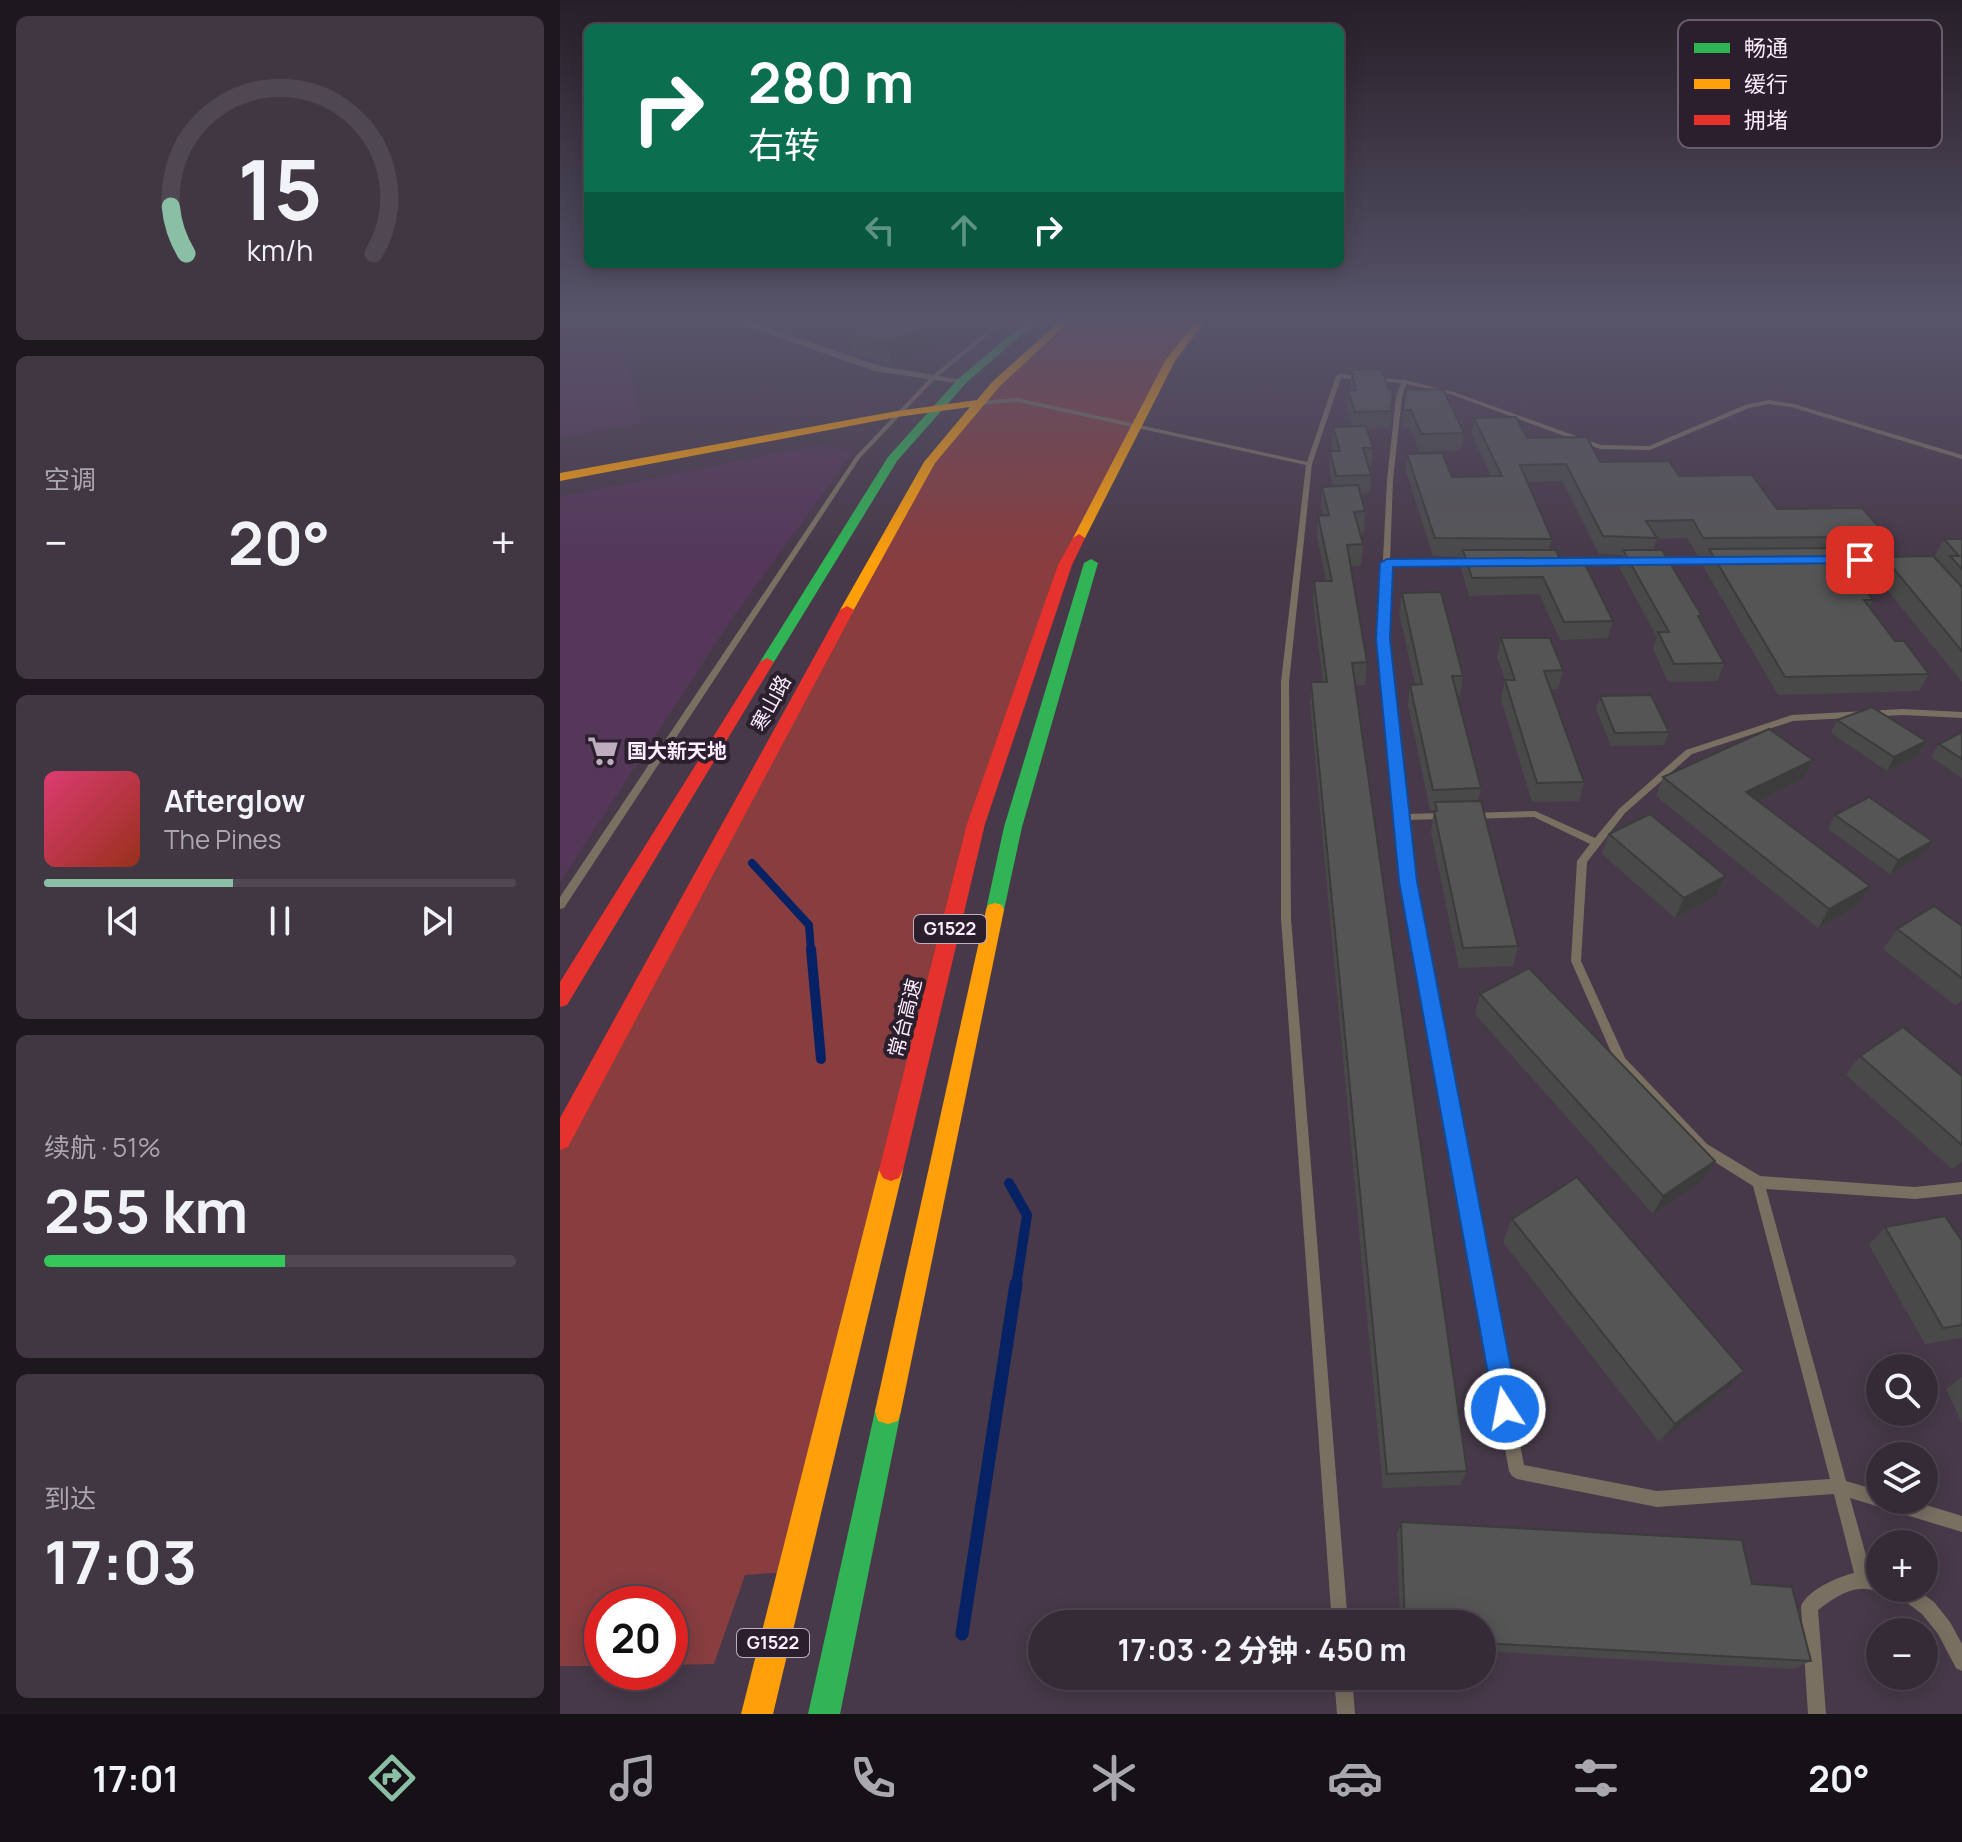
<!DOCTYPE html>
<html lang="zh">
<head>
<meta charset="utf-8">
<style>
	body { margin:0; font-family:Manrope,"Noto Sans SC",sans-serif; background:#403742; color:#f1f3f6; height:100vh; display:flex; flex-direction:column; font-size:30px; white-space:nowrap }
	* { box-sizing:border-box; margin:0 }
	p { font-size:26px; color:#aaa7ad }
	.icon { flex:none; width:44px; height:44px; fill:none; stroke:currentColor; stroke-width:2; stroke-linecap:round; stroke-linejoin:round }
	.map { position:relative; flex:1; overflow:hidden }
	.sheet { display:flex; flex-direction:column; gap:16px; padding:16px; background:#1d181e; width:560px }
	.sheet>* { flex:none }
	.top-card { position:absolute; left:24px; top:24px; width:760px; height:244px; border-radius:12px; box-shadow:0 4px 20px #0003,0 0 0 2px #4f4752; background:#0b6e4f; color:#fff; overflow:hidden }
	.controls { position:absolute; left:1306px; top:1354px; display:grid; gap:16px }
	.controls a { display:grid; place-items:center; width:72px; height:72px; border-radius:50%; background:#352b37; box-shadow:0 4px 20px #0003,0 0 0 2px #4f4752; font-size:40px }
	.speed { position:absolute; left:24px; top:1586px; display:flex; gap:16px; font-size:40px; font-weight:700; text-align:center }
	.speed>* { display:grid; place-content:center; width:104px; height:104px; border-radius:50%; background:#352b37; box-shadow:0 4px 20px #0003,0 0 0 2px #4f4752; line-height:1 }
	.speed .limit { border:12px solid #d22; background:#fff; color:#111 }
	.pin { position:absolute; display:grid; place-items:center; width:68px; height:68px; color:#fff; margin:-34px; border-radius:16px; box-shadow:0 4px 12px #0006 }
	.me { position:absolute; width:88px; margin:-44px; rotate:349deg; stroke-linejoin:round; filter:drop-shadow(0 0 6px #0008) }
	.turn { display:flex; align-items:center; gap:28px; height:168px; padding:0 32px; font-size:36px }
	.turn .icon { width:104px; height:104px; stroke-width:2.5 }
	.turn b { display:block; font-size:56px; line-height:68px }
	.lanes { display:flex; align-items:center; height:76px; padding:0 32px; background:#0003; justify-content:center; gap:40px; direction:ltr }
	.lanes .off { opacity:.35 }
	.big { font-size:60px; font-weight:700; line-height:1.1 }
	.sheet .widget { flex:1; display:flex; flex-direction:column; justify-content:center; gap:12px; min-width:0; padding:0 28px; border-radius:12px; background:#403742 }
	.sheet .dial { align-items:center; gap:0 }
	.dial svg { height:208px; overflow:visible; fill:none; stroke:#4f4752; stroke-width:7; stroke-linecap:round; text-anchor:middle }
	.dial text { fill:#f1f3f6; stroke:none }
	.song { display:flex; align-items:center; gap:24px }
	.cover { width:96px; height:96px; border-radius:12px; background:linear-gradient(135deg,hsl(340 70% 55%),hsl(10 70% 35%)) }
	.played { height:8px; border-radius:4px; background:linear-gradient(90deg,#8abfa5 40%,#4f4752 40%) }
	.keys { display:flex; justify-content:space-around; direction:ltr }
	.heat { display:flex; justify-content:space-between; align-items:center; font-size:44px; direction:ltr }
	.charge { height:12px; border-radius:6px; background:linear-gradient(90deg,#34c759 51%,#4f4752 0) }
	.trip { position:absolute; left:468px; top:1610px; width:468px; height:80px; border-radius:40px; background:#352b37; box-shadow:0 4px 20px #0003,0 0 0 2px #4f4752; font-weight:700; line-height:80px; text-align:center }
	.menu { display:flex; height:128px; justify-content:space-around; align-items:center; background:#151116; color:#aaa7ad }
	.menu .icon { width:56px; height:56px }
	.menu .selected { color:#8abfa5 }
	.menu b { font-size:36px; color:#f1f3f6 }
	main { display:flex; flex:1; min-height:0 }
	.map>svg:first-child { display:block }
	.built { fill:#543759 }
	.green { fill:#883d3f }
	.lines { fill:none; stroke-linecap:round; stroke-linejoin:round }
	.stream-far2 { stroke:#062164; stroke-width:8 }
	.stream-far1 { stroke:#062164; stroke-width:10 }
	.stream { stroke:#062164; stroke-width:13 }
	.lane { fill:#7a7062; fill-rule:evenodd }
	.street { fill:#7a7062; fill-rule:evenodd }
	.fast { fill:#30b455; fill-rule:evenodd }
	.slow { fill:#ff9f0a; fill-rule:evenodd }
	.jam { fill:#e5322d; fill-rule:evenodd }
	.wall { fill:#4a494a }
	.shaded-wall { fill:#3c3c3c }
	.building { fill:#565556; stroke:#3c3c3c; stroke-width:2 }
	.route { fill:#1a73e8; stroke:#114b97; stroke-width:2 }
	.labels { text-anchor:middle; stroke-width:8; stroke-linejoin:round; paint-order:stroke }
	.shield { fill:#2b1f2d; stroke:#beaec0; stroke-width:2 }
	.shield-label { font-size:18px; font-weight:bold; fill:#fdecff }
	.street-label { font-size:20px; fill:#fdecff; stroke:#2b1f2d }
	.poi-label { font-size:20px; font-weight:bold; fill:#fdecff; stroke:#2b1f2d; text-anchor:start }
	.key { fill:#2b1f2d; stroke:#6a5c6c; stroke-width:2 }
	.key-label { font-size:22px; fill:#fdecff }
</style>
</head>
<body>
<main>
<section class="sheet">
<div class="widget dial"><svg viewBox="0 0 100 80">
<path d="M14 69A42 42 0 1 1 86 69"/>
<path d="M14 69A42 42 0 0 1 8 51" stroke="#8abfa5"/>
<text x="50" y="56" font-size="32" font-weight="700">15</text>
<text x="50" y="72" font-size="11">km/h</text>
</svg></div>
<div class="widget"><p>空调</p>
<div class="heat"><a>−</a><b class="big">20°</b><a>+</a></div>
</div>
<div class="widget">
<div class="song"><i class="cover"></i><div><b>Afterglow</b><p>The Pines</p></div></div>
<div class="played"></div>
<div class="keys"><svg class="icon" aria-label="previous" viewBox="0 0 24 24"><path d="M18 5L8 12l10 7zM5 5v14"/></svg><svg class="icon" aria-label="pause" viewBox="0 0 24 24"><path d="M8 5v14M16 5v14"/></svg><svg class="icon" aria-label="next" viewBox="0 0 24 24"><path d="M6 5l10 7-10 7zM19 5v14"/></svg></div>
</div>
<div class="widget"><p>续航 · 51%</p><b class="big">255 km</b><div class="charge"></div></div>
<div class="widget"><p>到达</p><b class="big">17:03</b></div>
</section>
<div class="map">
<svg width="1402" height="1714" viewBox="0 0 1402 1714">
	<rect width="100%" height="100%" fill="#473949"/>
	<g class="built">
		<polygon points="0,321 28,321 62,333 81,423 0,437"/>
		<polygon points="258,445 294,451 171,620 0,882 0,497"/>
	</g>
	<polygon class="green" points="505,321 640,321 609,361 505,565 416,824 230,1572 185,1575 154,1664 110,1665 110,1604 42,1604 42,1666 0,1666 0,1140 370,462 436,384"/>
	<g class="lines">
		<polyline class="stream-far2" points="192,863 249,925 251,951"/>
		<g class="stream-far1">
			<polyline points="251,949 261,1059"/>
			<polyline points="449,1183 467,1215 456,1286"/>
		</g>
		<polyline class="stream" points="402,1634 456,1284"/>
		<g class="lane">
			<polygon points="439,321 445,321 375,379 300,458 4,908 0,909 0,897 296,456 371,377"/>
			<path d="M 779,374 L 844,380 L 894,392 L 1041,445 L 1089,446 L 1185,405 L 1209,400 L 1234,404 L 1402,455 L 1402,459 L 1231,407 L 1209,404 L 1189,408 L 1090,450 L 1040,449 L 890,394 L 846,384 L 842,397 L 833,480 L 830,561 L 913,560 L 917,562 L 913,564 L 830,565 L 827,639 L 846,814 L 883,813 L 888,816 L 883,819 L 847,820 L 853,881 L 964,1465 L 1097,1491 L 1270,1479 L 1193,1186 L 1139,1152 L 1055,1061 L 1011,961 L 1017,861 L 1030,844 L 974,817 L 911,819 L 906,816 L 911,813 L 975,811 L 1035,838 L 1059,809 L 1126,750 L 1232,715 L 1343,709 L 1402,712 L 1402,718 L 1343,715 L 1233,721 L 1132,754 L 1065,813 L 1027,862 L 1021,961 L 1065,1058 L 1147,1144 L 1200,1176 L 1355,1187 L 1402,1182 L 1402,1194 L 1355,1199 L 1206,1189 L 1286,1481 L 1320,1491 L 1320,1500 L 1350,1500 L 1402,1516 L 1402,1532 L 1290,1498 L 1311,1573 L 1320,1575 L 1320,1588 L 1326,1588 C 1317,1593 1310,1588 1300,1589 C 1284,1590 1270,1601 1258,1610 L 1266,1714 L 1248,1714 L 1241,1606 C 1248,1590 1277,1577 1294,1573 L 1274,1494 L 1097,1507 L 957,1479 L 952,1476 L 949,1471 L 843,881 L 819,639 L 827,480 L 836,397 L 841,383 L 781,378 L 752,464 L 729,682 L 731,918 L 788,1624 L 772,1624 L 721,918 L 721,682 L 746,465 L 458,402 L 419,405 L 416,403 L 419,401 L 458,398 L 747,462 L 776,376 Z"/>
			<polygon points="1270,558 1333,558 1337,560 1333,562 1270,562"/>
			<polygon points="1073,559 1076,559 1076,563 989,564 985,562 989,560"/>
			<polygon points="1094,559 1157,559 1161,561 1157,563 1094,563"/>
			<polygon points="1328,1588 1355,1588 1374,1602 1390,1622 1402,1644 1402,1671 1396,1668 1378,1634 1362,1614 1342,1599 1330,1594"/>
			<polygon points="774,1676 792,1676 795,1714 777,1714"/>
		</g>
		<polygon class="street" points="172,321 186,321 320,366 408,381 402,384 314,371"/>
		<g class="fast">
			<polygon points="467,321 477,321 406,383 337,461 214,662 212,665 202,665 200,662 328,457 398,379"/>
			<polygon points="531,559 538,563 462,827 444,910 442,915 428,915 426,910 444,827 524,563"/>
			<polygon points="328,1398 338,1401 341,1411 280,1714 248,1714 315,1411 318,1401"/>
		</g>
		<g class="slow">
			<polygon points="500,321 510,321 440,386 375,463 292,613 287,614 280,610 364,462 410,407 337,417 0,481 0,473 337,411 417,400 432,382"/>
			<polygon points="636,321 645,321 615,361 525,538 514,541 513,538 605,361"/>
			<polygon points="435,903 442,905 444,910 341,1411 338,1421 328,1424 318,1421 315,1411 426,910 428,905"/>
			<polygon points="331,1159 339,1162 343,1170 213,1714 181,1714 319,1170 323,1162"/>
		</g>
		<g class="jam">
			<polygon points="519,534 525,538 512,565 425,824 343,1170 339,1178 331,1181 323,1178 319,1170 407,824 498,565 513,538"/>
			<polygon points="287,606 294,610 8,1147 0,1150 0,1118 280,610"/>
			<polygon points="207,658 214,662 7,1005 0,1007 0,982 200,662"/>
		</g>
	</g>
	<g class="wall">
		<polygon points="414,325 332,365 292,353 286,332"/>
		<polygon points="791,370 829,390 833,390 830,428 807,429 813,448 811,466 808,466 811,475 810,493 800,494 805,511 804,533 800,533 803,544 801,566 790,566 807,662 805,685 795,685 907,1471 900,1485 823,1488 750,704 751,682 763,682 753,603 754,581 766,581 757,537 758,516 763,515 761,507 762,487 773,486 769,469 770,451 774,451 772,444 773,427 792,426 787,408 788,391 791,391"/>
		<polygon points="846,390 904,433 901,450 859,452 850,428 842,428"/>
		<polygon points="914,418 967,438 1040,462 1119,476 1217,509 1318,526 1310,544 1295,555 1286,555 1284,562 1313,600 1310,607 1335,641 1369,674 1359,691 1218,695 1143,566 1147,556 1138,556 1127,538 1097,539 1093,550 1142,616 1141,620 1164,663 1158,681 1108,682 1093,649 1097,637 1059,567 1062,555 1039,554 1002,481 968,482 992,539 989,550 1053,621 1048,638 1000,640 979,594 909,596 901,568 902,557 873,556 846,471 847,454 892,477 931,476 912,435"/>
		<polygon points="1384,539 1402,539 1402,682 1315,575 1324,557 1384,568 1375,556"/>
		<polygon points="842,593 903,676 900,696 897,696 921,788 918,801 958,946 953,966 899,968 871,832 874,810 870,810 848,705 850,685 855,685 839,612"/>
		<polygon points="941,638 1003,670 998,689 991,689 1024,782 1019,801 972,802 941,699 945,680 937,657"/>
		<polygon points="1040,696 1109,732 1104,745 1051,746 1036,709"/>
		<polygon points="1277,720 1366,741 1358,755 1327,771 1271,733"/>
		<polygon points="1402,732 1402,778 1371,757 1379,744"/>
		<polygon points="1253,760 1244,778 1198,801 1298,905 1258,928 1096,796 1103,777"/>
		<polygon points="1275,815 1372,841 1364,854 1330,874 1268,829"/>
		<polygon points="1049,834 1166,876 1156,896 1115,918 1042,854"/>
		<polygon points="1402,926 1402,1000 1395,1005 1323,949 1337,929"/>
		<polygon points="920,994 1144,1179 1093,1214 915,1014"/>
		<polygon points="1300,1056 1402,1076 1402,1162 1392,1169 1286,1075"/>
		<polygon points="952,1219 1166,1390 1099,1442 943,1242"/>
		<polygon points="1325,1227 1402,1241 1402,1338 1365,1344 1309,1245"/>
		<polygon points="1402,1377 1402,1424 1386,1389"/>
		<polygon points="841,1522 1192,1584 1251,1661 1233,1669 922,1651 922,1624 840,1624 837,1534"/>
	</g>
	<g class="shaded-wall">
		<polygon points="375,321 413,321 414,325 332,365 327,343"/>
		<polygon points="1318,526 1310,544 1295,555 1303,537"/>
		<polygon points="1289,548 1282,565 1279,556"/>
		<polygon points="1366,741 1358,755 1327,771 1334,757"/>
		<polygon points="1253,760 1244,778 1178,811 1186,792"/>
		<polygon points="1372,841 1364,854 1330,874 1338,860"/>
		<polygon points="1166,876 1156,896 1115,918 1124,898"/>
		<polygon points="1310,886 1298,905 1258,928 1269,909"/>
		<polygon points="1155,1161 1144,1179 1093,1214 1103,1196"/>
		<polygon points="1184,1371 1166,1390 1099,1442 1115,1424"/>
	</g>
	<g class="building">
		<polygon points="314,321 375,321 327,343 286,332"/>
		<polygon points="821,369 829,390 833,390 831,411 795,412 788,391 796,390 791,370"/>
		<polygon points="883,389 904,433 861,434 851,410 843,410 846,390"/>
		<polygon points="956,417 967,438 1027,437 1040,462 1109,461 1119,476 1192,475 1217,509 1302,508 1318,526 1303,537 1143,538 1133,520 1086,521 1097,538 1043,536 1006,464 960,465 992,539 875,538 847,454 882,453 892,477 942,476 914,418"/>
		<polygon points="806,426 813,448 803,448 811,475 776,476 770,451 780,451 773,427"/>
		<polygon points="798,485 805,511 794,512 803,544 787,545 807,662 792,663 907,1471 827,1474 751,682 767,682 754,581 772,581 758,516 769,515 762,487"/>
		<polygon points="1384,539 1402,539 1402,569 1390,556 1399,556"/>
		<polygon points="1289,548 1279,556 1313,600 1304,600 1335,641 1344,641 1369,674 1225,677 1149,549"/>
		<polygon points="903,550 996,550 1002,565 1025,564 1053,621 1004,622 983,577 912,578"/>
		<polygon points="1063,550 1102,550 1142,616 1138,616 1164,663 1114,664 1098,632 1109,632"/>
		<polygon points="1373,556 1402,587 1402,651 1324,557"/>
		<polygon points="881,592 903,676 892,676 921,788 873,790 850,685 862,684 842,593"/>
		<polygon points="941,638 990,638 1003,670 984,671 1024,782 977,783 945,680 955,680"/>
		<polygon points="1091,695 1109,732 1055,733 1040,696"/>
		<polygon points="1312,707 1366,741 1334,757 1277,720"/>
		<polygon points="1209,729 1253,760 1186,792 1310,886 1269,909 1103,777"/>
		<polygon points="1402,732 1402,759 1379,744"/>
		<polygon points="1309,797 1372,841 1338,860 1275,815"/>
		<polygon points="921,801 958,946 903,948 874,811 877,811 875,802"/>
		<polygon points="1090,814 1166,876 1124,898 1049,834"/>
		<polygon points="1374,906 1402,926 1402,978 1337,929"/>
		<polygon points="969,968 1155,1161 1103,1196 920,994"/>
		<polygon points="1343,1027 1402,1076 1402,1145 1300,1056"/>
		<polygon points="1017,1177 1184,1371 1115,1424 952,1219"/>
		<polygon points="1385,1216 1402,1241 1402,1325 1383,1328 1325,1227"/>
		<polygon points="841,1522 1182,1540 1192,1584 1232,1587 1251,1661 922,1643 922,1624 845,1624"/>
	</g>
	<linearGradient id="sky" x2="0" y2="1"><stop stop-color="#271f28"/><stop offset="0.57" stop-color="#58546a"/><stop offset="1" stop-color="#58546a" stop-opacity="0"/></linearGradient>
	<rect width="1402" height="560" fill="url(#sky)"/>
	<polygon class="route" points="1300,556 1307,560 1305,563 833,567 830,639 857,881 959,1409 955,1418 945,1422 936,1418 839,881 816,639 820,563 827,559"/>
	<defs>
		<symbol id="supermarket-bare" viewBox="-9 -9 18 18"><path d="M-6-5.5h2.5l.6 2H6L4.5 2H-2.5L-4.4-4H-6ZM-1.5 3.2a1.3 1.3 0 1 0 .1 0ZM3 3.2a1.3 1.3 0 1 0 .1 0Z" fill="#bdadbf" stroke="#2b1f2d" stroke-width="2.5" paint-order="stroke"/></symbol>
	</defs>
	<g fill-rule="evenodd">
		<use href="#supermarket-bare" x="21" y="729" width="44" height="44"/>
	</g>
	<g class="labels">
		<g class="shield">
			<rect x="354" y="915" width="72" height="28" rx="6"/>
			<rect x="177" y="1629" width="72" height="28" rx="6"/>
		</g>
		<g class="shield-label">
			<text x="390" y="935">G1522</text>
			<text x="213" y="1649">G1522</text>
		</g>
		<g class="street-label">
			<text transform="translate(211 703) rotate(-62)" y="7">寒山路</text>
			<text transform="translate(345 1018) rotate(-76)" y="7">常台高速</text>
		</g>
		<g class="poi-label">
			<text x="67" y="758">国大新天地</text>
		</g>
	</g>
	<rect x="1118" y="20" width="264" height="128" rx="12" class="key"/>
	<rect x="1134" y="43" width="36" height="10" fill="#30b455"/>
	<rect x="1134" y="79" width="36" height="10" fill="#ff9f0a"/>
	<rect x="1134" y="115" width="36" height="10" fill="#e5322d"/>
	<g class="key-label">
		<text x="1184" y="56">畅通</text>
		<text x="1184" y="92">缓行</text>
		<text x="1184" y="128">拥堵</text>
	</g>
</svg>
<div class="controls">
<a><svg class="icon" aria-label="search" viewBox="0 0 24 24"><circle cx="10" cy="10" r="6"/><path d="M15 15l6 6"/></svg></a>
<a><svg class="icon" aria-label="layers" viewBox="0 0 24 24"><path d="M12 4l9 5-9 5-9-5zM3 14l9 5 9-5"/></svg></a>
<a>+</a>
<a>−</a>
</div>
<div class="speed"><div class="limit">20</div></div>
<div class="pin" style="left:1300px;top:560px;background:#d93025"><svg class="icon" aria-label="arrive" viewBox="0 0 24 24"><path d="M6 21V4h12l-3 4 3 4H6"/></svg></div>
<svg class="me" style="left:945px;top:1409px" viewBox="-20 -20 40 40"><circle r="17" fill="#1a73e8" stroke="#fff" stroke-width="3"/><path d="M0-11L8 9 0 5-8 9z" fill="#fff"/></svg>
<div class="trip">17:03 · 2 分钟 · 450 m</div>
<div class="top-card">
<div class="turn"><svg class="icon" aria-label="right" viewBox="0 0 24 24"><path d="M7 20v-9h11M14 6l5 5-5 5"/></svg><div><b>280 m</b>右转</div></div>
<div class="lanes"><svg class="icon off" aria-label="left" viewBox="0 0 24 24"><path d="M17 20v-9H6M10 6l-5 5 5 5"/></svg><svg class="icon off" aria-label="ahead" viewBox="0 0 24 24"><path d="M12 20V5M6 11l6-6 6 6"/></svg><svg class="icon" aria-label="right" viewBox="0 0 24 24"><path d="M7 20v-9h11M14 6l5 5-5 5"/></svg></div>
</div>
</div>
</main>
<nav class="menu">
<b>17:01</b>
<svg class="icon selected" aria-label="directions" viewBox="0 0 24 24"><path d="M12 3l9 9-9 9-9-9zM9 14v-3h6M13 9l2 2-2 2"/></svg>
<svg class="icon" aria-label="music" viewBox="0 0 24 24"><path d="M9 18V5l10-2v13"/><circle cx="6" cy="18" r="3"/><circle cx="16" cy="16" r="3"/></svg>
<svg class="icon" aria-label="phone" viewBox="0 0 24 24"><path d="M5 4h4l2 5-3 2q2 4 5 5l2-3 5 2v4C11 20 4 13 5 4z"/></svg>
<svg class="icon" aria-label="climate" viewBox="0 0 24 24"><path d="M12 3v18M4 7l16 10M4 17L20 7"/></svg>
<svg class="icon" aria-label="car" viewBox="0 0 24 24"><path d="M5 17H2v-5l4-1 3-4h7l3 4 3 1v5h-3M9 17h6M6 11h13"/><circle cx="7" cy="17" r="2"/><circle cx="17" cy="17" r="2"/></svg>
<svg class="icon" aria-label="filters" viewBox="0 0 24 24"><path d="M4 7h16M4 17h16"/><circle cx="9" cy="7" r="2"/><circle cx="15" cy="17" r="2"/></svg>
<b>20°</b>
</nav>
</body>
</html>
